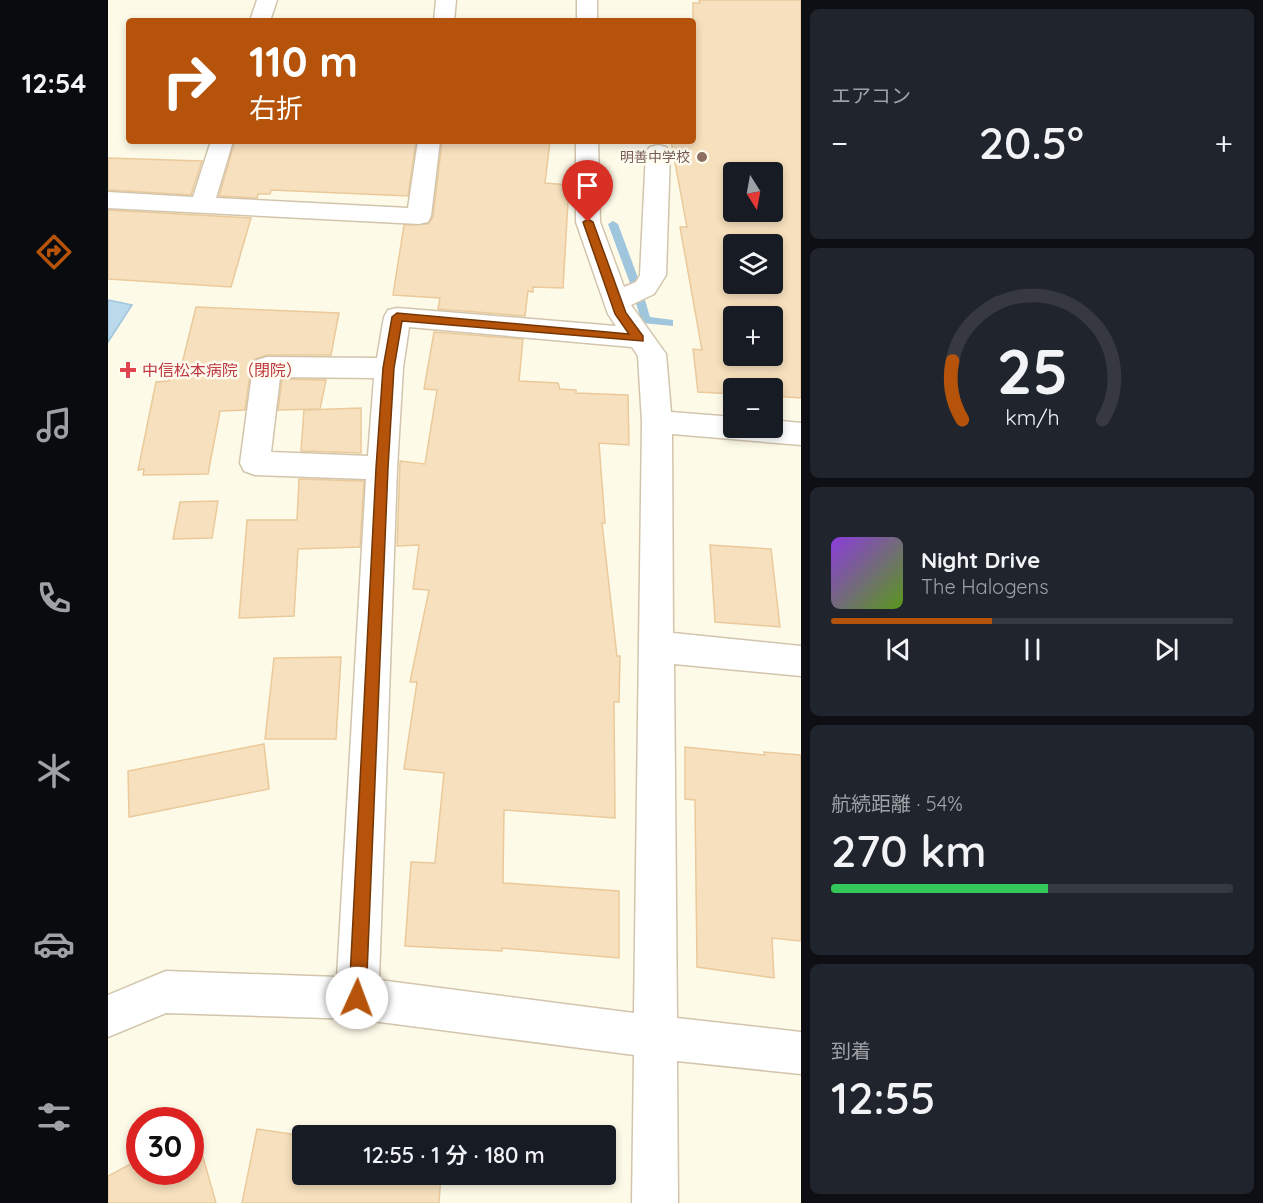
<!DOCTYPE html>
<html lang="ja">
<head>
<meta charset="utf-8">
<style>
	body { margin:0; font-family:Quicksand,"Noto Sans JP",sans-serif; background:#20242c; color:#f1f3f6; height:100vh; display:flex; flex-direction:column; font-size:22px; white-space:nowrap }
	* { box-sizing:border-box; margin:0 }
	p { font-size:20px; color:#9ea1a6 }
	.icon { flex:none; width:33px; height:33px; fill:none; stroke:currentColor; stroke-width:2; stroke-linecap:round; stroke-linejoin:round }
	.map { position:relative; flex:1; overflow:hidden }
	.side { display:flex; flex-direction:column; gap:9px; padding:9px; background:#0d0f14; width:462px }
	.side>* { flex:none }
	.top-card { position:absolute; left:18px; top:18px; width:570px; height:126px; border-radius:6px; box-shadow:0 3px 9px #0003; background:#b45309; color:#fff; overflow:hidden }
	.needle { width:39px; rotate:169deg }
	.controls { position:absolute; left:615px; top:162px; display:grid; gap:12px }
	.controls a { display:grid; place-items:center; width:60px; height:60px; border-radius:6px; background:#171b24; box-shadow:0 3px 9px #0003; font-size:30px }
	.speed { position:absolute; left:18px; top:1107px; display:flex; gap:12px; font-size:30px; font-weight:700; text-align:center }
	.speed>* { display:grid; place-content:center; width:78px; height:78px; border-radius:50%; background:#171b24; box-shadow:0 3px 9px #0003; line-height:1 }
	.speed .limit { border:9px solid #d22; background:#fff; color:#111 }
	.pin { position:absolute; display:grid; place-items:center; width:51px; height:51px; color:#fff; margin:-62px -26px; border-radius:50% 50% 50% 0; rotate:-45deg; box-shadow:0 0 6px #0007 }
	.pin .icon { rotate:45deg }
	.me { position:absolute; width:66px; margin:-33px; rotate:2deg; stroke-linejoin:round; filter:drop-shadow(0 0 4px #0008) }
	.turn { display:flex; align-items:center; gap:21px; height:126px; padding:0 24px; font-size:27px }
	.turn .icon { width:78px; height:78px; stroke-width:2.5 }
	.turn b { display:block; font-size:42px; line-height:51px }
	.big { font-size:45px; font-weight:600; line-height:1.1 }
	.side .card { flex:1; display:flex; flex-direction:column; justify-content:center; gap:9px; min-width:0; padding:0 21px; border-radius:9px; background:#20242c }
	.side .dial { align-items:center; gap:0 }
	.dial svg { height:156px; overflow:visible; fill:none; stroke:#363941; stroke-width:7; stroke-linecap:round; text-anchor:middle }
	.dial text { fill:#f1f3f6; stroke:none }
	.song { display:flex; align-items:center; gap:18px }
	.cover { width:72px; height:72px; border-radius:9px; background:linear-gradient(135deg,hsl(270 70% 55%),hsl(90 70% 35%)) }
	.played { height:6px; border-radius:3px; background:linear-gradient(90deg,#b45309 40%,#363941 40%) }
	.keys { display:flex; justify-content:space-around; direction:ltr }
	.heat { display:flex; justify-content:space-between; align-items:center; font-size:33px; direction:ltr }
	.charge { height:9px; border-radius:4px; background:linear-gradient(90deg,#34c759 54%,#363941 0) }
	.trip { position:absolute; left:184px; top:1125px; width:324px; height:60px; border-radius:6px; background:#171b24; box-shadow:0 3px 9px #0003; font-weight:600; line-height:60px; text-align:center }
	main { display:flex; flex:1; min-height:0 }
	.menu { display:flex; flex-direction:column; width:108px; justify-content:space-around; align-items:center; background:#090b0e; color:#9ea1a6 }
	.menu .icon { width:42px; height:42px }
	.menu .current { color:#b45309 }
	.menu b { font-size:27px; color:#f1f3f6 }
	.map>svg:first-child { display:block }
	.water { fill:#bad9ea; stroke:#9fc6dd; stroke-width:1.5 }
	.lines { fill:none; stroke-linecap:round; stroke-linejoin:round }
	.stream { fill:#9fc6dd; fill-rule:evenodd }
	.building { fill:#f6e0bd; stroke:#eaca9c; stroke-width:1.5; fill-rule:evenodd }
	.minor-casing { stroke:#d2c5ac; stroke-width:3 }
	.minor { fill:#fff; fill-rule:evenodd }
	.route { fill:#b45309; stroke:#753606; stroke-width:1.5 }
	.education-dot { fill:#8d6e63; stroke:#fffcf0; stroke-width:2 }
	.health-dot { fill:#e0444e; stroke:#fffcf0; stroke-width:2 }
	.labels { text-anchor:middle; stroke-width:5; stroke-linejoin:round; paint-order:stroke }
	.far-education-label { font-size:14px; fill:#785e54; stroke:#fffcf0; text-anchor:end }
	.health-label { font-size:16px; fill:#be3a42; stroke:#fffcf0; text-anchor:start }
</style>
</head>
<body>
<main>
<nav class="menu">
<b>12:54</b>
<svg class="icon current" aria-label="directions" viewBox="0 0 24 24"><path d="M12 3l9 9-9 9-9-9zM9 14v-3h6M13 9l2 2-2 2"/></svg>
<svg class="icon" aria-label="music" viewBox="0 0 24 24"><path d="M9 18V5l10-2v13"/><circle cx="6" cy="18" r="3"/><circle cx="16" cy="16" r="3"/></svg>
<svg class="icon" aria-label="phone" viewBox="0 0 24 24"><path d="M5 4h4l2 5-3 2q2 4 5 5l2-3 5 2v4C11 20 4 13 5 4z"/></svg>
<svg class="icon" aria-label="climate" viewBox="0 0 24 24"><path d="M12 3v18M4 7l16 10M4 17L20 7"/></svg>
<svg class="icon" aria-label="car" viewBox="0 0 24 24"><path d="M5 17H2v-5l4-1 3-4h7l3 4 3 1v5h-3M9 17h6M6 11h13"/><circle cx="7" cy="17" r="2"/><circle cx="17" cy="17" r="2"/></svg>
<svg class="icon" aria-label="filters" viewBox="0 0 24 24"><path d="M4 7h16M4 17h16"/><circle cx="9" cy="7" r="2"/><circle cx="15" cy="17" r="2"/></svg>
</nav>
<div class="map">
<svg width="693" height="1203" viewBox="0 0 693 1203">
	<rect width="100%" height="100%" fill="#fefae8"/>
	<polygon class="water" points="0,300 24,305 0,342"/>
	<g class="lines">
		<g class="stream">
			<polygon points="505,221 510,224 533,286 532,289 528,290 523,286 500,224"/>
			<polygon points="532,296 537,300 542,317 565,320 565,326 534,323 527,300"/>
		</g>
	</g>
	<g class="building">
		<path d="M 591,0 L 693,0 L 693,398 L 664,396 L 664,388 L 626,388 L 626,394 L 590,392 L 585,349 L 594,350 L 572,227 L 579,227 L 563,141 L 585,141 L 585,3 L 592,3 ZM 626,172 L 664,172 L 664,212 L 626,212 ZM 626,244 L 664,244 L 664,284 L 626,284 ZM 626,316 L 664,316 L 664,356 L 626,356 Z"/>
		<polygon points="127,141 308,141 300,196 163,190 162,194 150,194 149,198 111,196"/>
		<polygon points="334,141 442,141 437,183 461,185 455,288 425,287 425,292 420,291 417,316 330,309 332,298 285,295 296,225 320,224 325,217"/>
		<polygon points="0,158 94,161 83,195 0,190"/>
		<polygon points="0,210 143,218 123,287 0,279"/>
		<polygon points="88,307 231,313 223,355 159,355 147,359 143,367 137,410 112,411 100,474 35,475 36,469 30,470 48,382 61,381 62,376 71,376"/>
		<polygon points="326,332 415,339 411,381 450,383 452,389 468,390 468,393 520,395 521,445 491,443 497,523 494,523 509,656 512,656 511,702 506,702 507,818 396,810 395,883 511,891 511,958 394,948 394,951 297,946 303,862 327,863 336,773 296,769 309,682 302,682 321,590 305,589 311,545 289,546 292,461 317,464 329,390 316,389"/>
		<polygon points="174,379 218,380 212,409 170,410"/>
		<polygon points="253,408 253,453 193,451 196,410"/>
		<polygon points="191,479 256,481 252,547 190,549 186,616 131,618 139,520 189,520"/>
		<polygon points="110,501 104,538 65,539 72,502"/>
		<polygon points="602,545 663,549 672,627 607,622"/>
		<polygon points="233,657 228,739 157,739 166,658"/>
		<polygon points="156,744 161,789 21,817 20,771"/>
		<polygon points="577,747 657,755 656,752 693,755 693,941 664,938 666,978 589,967 587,800 577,799"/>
		<polygon points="87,1129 108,1203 0,1203 0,1176 32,1159 32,1172 82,1172 82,1131"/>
		<polygon points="149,1129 197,1136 195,1136 195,1174 333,1174 331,1203 134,1203"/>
	</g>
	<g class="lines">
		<defs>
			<g id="minor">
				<polygon points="149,0 169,0 162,21 142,21"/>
				<polygon points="328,0 348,0 346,21 326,21"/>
				<rect x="469" y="0" width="20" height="21"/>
				<polygon points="103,141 125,141 108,198 300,208 310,141 332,141 323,216 320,222 311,224 0,208 0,192 85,197"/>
				<path d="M 468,141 L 490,141 L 492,222 L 516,287 L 528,282 L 532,275 L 538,152 L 542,147 L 550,145 L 558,147 L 562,152 L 558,275 L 546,294 L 523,305 L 558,354 L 563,412 L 626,417 L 626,428 L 664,428 L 664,420 L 693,423 L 693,445 L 564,434 L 565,633 L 693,646 L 693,676 L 566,664 L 569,1018 L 693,1032 L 693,1074 L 569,1061 L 570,1203 L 524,1203 L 526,1055 L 249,1019 L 58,1013 L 0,1037 L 0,995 L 58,971 L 229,977 L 258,479 L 147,475 L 136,471 L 132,463 L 145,367 L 149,360 L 159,357 L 269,358 L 276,317 L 280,310 L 289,308 L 508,326 L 500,314 L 468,222 ZM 301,327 L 524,347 L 530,356 L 534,422 L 526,1013 L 271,980 L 289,468 L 295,368 ZM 172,377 L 266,378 L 260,456 L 163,452 Z"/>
			</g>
		</defs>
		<use href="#minor" class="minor-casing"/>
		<use href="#minor" class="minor"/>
	</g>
	<polygon class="route" points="480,219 485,222 518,313 535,336 535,341 294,321 286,368 280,468 258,998 256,1004 249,1006 243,1004 241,998 268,468 275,368 284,317 289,313 521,334 507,314 475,222"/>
	<circle class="education-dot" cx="594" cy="157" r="6"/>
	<path class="health-dot" d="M17 361h6v6h6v6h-6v6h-6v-6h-6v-6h6z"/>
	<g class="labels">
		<g class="far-education-label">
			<text x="582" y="162">明善中学校</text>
		</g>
		<g class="health-label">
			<text x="34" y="376">中信松本病院（閉院）</text>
		</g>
	</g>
</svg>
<div class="controls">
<a><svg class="needle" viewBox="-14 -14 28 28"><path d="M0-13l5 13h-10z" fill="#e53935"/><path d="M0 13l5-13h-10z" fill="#9ea1a6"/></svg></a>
<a><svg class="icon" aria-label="layers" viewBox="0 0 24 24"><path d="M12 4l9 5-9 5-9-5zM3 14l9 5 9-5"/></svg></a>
<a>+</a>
<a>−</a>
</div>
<div class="speed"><div class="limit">30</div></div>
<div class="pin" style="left:480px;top:222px;background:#d93025"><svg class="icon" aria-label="arrive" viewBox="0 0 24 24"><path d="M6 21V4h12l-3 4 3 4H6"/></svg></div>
<svg class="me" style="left:249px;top:998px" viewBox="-20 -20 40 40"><circle r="19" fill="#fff"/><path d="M0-13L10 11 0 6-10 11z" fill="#b45309"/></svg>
<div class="trip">12:55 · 1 分 · 180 m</div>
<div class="top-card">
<div class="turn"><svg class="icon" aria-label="right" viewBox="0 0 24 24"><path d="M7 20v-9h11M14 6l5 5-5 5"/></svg><div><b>110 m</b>右折</div></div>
</div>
</div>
<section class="side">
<div class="card"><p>エアコン</p>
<div class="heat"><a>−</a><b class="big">20.5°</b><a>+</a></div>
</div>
<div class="card dial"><svg viewBox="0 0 100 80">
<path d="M14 69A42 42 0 1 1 86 69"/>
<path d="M14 69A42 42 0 0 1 9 39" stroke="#b45309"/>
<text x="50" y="56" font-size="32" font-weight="700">25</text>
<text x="50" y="72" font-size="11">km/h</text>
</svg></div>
<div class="card">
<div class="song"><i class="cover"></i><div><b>Night Drive</b><p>The Halogens</p></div></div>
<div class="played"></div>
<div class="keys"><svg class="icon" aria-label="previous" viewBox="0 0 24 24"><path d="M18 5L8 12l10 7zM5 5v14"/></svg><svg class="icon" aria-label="pause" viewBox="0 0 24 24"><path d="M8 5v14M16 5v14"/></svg><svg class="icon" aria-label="next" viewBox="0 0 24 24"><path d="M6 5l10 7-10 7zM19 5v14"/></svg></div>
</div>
<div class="card"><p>航続距離 · 54%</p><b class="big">270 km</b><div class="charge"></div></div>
<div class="card"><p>到着</p><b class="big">12:55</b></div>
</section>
</main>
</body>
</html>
